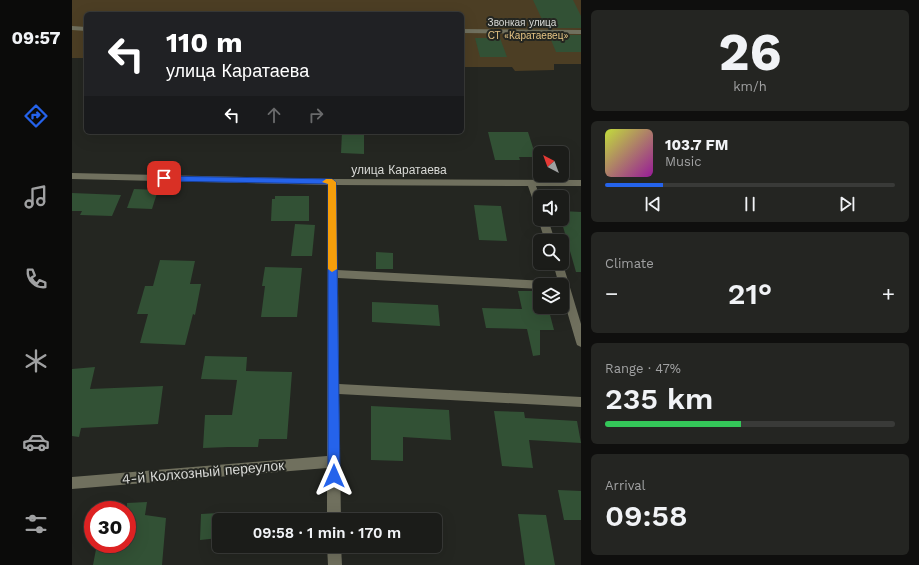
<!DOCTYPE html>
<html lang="en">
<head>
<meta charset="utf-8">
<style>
	body { margin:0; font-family:"Work Sans",sans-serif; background:#242522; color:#f1f3f6; height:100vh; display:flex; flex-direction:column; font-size:15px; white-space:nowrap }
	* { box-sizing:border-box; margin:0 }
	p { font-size:13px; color:#a0a1a2 }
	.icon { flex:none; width:22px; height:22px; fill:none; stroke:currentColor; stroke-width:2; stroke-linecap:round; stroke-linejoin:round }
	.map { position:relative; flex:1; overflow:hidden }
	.details { display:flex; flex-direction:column; gap:10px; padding:10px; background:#0f0f0e; width:338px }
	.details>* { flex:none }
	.banner { position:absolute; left:12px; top:12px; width:380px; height:122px; border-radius:6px; box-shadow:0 4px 16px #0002,0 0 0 1px #393a38; background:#202124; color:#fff; overflow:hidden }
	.needle { width:26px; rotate:319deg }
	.buttons { position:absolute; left:461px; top:146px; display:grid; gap:8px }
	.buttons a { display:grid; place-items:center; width:36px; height:36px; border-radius:6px; background:#1b1c19; box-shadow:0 4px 16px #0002,0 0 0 1px #393a38; font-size:20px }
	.speed { position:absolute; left:12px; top:501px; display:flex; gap:8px; font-size:20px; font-weight:700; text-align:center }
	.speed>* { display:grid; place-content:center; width:52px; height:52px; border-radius:50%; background:#1b1c19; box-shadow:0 4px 16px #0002,0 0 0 1px #393a38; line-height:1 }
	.speed .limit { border:6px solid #d22; background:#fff; color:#111 }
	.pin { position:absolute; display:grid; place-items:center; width:34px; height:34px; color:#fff; margin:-17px; border-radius:8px; box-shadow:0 2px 6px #0006 }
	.me { position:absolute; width:44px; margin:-22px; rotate:0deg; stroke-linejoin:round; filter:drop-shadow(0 0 3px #0008) }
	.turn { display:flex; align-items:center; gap:14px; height:84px; padding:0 16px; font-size:18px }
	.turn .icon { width:52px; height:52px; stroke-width:2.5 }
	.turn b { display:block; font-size:28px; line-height:34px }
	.lanes { display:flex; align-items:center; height:38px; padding:0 16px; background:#0003; justify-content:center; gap:20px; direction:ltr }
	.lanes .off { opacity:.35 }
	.big { font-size:30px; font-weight:600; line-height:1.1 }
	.details .tile { flex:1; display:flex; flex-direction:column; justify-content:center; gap:6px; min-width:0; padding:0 14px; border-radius:6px; background:#242522 }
	.details .dial { align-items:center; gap:0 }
	.dial b { font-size:52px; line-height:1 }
	.song { display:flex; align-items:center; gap:12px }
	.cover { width:48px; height:48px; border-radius:6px; background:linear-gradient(135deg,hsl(70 70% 55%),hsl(300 70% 35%)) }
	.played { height:4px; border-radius:2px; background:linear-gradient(90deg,#2563eb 20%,#393a38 20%) }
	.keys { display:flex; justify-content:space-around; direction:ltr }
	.heat { display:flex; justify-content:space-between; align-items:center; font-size:22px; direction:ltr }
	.charge { height:6px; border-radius:3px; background:linear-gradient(90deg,#34c759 47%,#393a38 0) }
	.trip { position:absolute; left:140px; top:513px; width:230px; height:40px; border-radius:6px; background:#1b1c19; box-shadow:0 4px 16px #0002,0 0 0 1px #393a38; font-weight:600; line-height:40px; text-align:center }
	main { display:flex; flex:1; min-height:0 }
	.dock { display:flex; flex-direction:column; width:72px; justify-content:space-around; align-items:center; background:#0b0b0a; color:#a0a1a2 }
	.dock .icon { width:28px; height:28px }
	.dock .on { color:#2563eb }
	.dock b { font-size:18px; color:#f1f3f6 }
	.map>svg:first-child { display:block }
	.green { fill:#4c3e24 }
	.building { fill:#325135 }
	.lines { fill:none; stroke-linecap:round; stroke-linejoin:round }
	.minor { fill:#70705e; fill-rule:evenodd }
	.route { fill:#2563eb; stroke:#184099 }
	.slow { fill:#f59e0b }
	.labels { text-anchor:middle; stroke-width:4; stroke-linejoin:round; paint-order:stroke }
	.far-street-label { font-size:10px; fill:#d8d9d6; stroke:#242621 }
	.far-park-label { font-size:10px; fill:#e4c384; stroke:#242621 }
	.street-label { font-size:12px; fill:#d8d9d6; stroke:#242621 }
	.near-street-label { font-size:14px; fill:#d8d9d6; stroke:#242621 }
</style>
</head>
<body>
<main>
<nav class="dock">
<b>09:57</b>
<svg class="icon on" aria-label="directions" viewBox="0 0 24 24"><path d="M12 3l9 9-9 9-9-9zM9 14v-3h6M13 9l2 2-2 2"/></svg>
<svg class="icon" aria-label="music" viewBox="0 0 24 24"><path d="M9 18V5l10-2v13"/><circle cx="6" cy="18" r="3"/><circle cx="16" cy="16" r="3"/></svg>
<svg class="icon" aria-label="phone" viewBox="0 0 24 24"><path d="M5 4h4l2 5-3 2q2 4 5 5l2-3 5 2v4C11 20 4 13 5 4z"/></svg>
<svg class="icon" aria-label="climate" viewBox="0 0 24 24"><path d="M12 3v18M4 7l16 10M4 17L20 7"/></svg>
<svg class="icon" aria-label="car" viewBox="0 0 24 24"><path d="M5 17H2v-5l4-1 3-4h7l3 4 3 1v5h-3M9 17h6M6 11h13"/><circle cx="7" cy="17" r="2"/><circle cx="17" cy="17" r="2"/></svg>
<svg class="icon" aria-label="filters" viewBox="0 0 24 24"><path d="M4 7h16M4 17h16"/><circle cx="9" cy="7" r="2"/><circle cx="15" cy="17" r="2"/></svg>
</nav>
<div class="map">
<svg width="509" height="565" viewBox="0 0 509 565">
	<rect width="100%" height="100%" fill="#242621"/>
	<polygon class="green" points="0,0 509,0 509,64 482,64 482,70 443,71 440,67 390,67 390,14 14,14 14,58 0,58"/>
	<g class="building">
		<polygon points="461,0 501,0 509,16 509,28 474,28"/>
		<polygon points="477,35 509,35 509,52 484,52"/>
		<polygon points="403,38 428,38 435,57 408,57"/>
		<polygon points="270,132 292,132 292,154 269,153"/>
		<polygon points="416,132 456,132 464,157 447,157 448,160 423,160"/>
		<polygon points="62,189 86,190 80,209 55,208"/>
		<polygon points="0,193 49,195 40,216 8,215 10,211 0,211"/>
		<polygon points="203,196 237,196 237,221 199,221 200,199 203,199"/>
		<polygon points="402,205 429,206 435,241 407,240"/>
		<polygon points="490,211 509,212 509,272 504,272 490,223"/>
		<polygon points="223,224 243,225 240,256 219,256"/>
		<polygon points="304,252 321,253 321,269 304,269"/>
		<polygon points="88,260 123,261 118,284 129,284 123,315 121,314 113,345 68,343 76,314 65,314 73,286 81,286"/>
		<polygon points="193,267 230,268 225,317 189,317 193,286 190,286"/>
		<polygon points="446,291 468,291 468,307 476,307 482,330 468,330 468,355 461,356 455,329 414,328 410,308 450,309"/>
		<polygon points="300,302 366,305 368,326 300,322"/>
		<polygon points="133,356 175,357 174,371 220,372 215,439 187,439 186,447 156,447 131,448 133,415 160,415 165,380 129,379"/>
		<polygon points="23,367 18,389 91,386 86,424 9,428 7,437 0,436 0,369"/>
		<polygon points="299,406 377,410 379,440 331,437 331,461 299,460"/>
		<polygon points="422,411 452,412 453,418 505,421 509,443 457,440 461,468 430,466"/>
		<polygon points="486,490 509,491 509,520 492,520"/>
		<polygon points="75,502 73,515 94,518 90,565 21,565 25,544 55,544 55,503"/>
		<polygon points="147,513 147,538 128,540 129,514"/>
		<polygon points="446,514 474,515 483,565 453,565"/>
	</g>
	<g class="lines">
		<g class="minor">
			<polygon points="0,26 14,27 14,31 0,30"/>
			<polygon points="390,29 509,30 509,34 390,33"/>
			<polygon points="0,173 260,179 509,180 509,186 464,186 468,197 468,212 464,209 456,186 264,185 265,270 474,281 478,282 479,285 468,285 468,289 266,278 267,384 509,397 509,407 267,394 269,520 255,520 255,468 0,489 0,477 255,456 256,185 0,179"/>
			<polygon points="468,217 468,219 476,219 483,241 473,241 466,219"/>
			<polygon points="490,261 509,324 509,347 505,345 504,342 490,294 490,285 487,285 481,263 490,263"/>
			<polygon points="255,546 269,546 270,565 256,565"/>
		</g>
	</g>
	<polygon class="route" points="89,176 260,179 264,182 268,476 266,480 262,481 258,480 256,476 256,184 92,181 89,180"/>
	<polygon class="slow" points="260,179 264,182 265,269 260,272 256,269 256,184 250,182 254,179"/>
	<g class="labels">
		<g class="far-street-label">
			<text x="450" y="26">Звонкая улица</text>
		</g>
		<g class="far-park-label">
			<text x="456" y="39">СТ «Каратаевец»</text>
		</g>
		<g class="street-label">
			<text x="327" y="174">улица Каратаева</text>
		</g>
		<g class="near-street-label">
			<text transform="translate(131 472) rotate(-5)" y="5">4-й Колхозный переулок</text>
		</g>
	</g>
</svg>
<div class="buttons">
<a><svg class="needle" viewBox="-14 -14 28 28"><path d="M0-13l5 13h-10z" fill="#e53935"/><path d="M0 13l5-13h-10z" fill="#a0a1a2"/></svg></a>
<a><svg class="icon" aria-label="sound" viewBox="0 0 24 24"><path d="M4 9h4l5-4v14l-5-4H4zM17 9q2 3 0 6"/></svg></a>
<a><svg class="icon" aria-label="search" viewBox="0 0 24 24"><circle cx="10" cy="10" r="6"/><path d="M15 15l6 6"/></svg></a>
<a><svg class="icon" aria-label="layers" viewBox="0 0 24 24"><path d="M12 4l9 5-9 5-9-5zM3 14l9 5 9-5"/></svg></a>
</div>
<div class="speed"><div class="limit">30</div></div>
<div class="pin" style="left:92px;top:178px;background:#d93025"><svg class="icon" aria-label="arrive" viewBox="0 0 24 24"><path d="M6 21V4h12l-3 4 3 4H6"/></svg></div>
<svg class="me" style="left:262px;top:476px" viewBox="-20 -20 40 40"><path d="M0-17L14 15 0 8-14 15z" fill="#2563eb" stroke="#fff" stroke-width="4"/></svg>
<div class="trip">09:58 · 1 min · 170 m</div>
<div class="banner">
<div class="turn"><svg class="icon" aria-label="left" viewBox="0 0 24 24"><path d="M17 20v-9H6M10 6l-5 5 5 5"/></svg><div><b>110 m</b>улица Каратаева</div></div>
<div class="lanes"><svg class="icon" aria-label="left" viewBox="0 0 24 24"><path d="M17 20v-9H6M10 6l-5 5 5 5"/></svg><svg class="icon off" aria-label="ahead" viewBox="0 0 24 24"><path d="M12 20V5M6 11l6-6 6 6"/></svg><svg class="icon off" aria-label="right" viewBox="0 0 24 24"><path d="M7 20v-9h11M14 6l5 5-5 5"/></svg></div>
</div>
</div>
<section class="details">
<div class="tile dial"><b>26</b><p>km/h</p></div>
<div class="tile">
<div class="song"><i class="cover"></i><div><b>103.7 FM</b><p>Music</p></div></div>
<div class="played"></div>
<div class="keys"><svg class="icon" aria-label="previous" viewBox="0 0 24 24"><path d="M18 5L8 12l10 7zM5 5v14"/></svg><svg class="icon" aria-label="pause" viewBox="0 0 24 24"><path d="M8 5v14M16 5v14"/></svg><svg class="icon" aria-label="next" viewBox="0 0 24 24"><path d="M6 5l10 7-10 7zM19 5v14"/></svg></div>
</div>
<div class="tile"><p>Climate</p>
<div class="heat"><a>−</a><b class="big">21°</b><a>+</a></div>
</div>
<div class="tile"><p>Range · 47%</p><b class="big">235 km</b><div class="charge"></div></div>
<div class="tile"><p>Arrival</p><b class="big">09:58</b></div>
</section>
</main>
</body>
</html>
